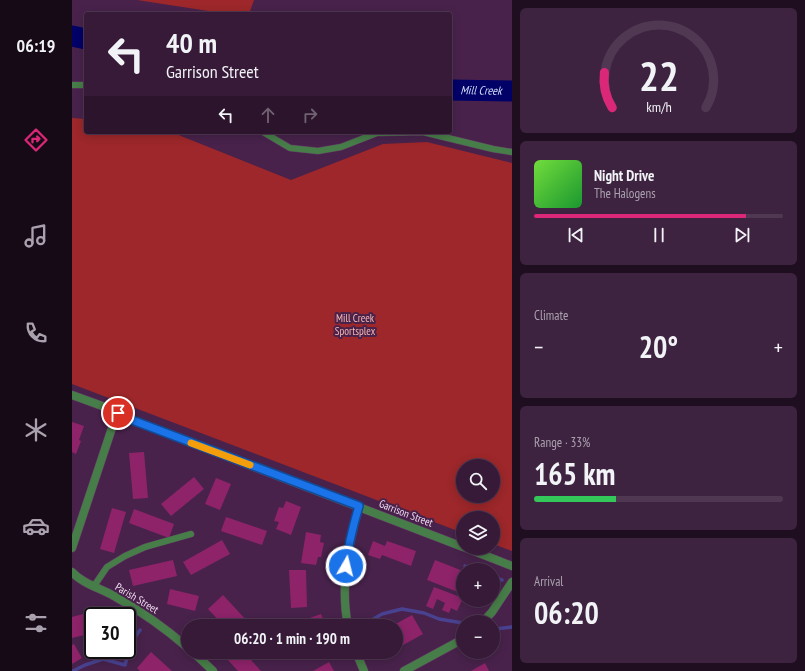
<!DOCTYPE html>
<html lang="en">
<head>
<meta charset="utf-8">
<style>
	body { margin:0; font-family:"PT Sans Narrow",sans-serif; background:#3d2340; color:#f1f3f6; height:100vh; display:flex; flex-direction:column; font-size:15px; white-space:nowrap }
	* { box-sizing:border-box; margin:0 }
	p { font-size:13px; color:#aaa1ae }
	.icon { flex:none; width:22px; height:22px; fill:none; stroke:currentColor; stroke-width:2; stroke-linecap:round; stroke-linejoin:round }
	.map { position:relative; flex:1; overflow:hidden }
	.sheet { display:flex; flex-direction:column; gap:8px; padding:8px; background:#1e0e1f; width:293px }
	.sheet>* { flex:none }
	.hud { position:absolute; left:12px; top:12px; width:368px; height:122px; border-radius:4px; box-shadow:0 2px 10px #0003,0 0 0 1px #503853; background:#361a38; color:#f1f3f6; overflow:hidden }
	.controls { position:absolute; left:384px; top:459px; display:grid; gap:8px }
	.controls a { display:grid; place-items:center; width:44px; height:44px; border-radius:50%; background:#361a38; box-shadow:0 2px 10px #0003,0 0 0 1px #503853; font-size:20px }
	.speed { position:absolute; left:12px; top:607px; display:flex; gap:8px; font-size:20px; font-weight:700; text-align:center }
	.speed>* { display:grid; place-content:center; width:52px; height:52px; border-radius:50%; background:#361a38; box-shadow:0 2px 10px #0003,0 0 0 1px #503853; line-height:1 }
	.speed .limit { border:2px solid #111; border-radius:6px; background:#fff; color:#111 }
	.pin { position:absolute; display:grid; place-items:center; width:34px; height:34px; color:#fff; margin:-17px; border:2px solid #fff; border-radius:50%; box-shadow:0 1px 4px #0007 }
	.me { position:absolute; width:44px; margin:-22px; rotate:8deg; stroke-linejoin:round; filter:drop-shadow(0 0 3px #0008) }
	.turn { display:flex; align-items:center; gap:14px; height:84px; padding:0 16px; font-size:18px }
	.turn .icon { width:52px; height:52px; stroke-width:2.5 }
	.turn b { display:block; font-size:28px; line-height:34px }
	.lanes { display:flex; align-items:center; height:38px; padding:0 16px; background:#0003; justify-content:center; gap:20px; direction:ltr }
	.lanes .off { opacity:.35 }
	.big { font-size:30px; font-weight:700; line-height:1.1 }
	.sheet .card { flex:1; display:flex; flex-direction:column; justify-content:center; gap:6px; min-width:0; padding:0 14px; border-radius:6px; background:#3d2340 }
	.sheet .dial { align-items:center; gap:0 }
	.dial svg { height:104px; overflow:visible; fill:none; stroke:#503853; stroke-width:7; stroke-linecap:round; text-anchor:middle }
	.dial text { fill:#f1f3f6; stroke:none }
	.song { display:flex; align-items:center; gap:12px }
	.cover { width:48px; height:48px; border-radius:6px; background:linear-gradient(135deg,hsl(100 70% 55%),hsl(130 70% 35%)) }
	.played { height:4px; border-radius:2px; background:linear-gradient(90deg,#db2777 85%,#503853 85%) }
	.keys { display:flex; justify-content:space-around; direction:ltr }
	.heat { display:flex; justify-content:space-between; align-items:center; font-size:22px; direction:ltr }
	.charge { height:6px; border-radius:3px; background:linear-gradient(90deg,#34c759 33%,#503853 0) }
	.trip { position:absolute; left:109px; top:619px; width:222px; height:40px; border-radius:20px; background:#361a38; box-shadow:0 2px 10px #0003,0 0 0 1px #503853; font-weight:700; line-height:40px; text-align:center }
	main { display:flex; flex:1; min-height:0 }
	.tab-bar { display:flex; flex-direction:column; width:72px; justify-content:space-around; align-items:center; background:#160a16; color:#aaa1ae }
	.tab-bar .icon { width:28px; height:28px }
	.tab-bar .active { color:#db2777 }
	.tab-bar b { font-size:18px; color:#f1f3f6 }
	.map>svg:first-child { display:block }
	.green { fill:#9d272a; fill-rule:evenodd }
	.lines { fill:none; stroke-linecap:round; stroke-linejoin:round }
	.stream { stroke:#494291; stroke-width:3.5 }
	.river { stroke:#010168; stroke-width:21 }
	.building { fill:#8e236a }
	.lane-casing { stroke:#633f66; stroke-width:7 }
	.street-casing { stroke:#633f66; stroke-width:9 }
	.lane { stroke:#477d48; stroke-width:6 }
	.street { stroke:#477d48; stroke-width:8 }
	.route-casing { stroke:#114b97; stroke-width:10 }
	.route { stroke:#1a73e8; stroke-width:7 }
	.slow { stroke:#f59e0b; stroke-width:7 }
	.labels { text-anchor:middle; stroke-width:4; stroke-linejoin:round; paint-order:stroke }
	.park-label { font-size:11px; fill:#f8b7b1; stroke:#48224b }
	.street-label { font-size:11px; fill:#f0d8f1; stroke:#48224b }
	.water-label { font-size:12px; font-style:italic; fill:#cedbf4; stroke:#48224b }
</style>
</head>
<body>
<main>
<nav class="tab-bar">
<b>06:19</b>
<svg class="icon active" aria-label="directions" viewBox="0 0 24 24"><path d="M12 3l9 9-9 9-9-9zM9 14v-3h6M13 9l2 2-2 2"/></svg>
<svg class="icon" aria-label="music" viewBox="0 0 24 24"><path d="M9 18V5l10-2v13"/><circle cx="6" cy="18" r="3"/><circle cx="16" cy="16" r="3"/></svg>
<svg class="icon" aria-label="phone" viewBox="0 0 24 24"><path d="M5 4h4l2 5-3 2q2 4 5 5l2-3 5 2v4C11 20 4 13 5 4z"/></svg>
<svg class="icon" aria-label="climate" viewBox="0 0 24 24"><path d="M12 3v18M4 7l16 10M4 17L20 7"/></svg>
<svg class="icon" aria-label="car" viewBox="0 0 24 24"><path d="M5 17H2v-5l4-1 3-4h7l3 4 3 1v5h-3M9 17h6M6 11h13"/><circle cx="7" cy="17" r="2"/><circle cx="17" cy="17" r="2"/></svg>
<svg class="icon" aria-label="filters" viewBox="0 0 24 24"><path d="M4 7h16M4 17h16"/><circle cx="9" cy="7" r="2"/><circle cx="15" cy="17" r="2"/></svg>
</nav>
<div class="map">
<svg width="440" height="671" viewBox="0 0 440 671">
	<rect width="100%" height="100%" fill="#48224b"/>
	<g class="green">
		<polygon points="65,0 182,0 177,14 156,14"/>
		<path d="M 0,118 L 14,119 L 14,132 L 99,132 L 219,180 L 311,144 L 355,142 L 440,163 L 440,551 L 421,544 L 421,518 L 391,518 L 391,533 L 0,384 ZM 391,466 L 421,466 L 421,496 L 391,496 Z"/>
	</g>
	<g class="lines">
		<g class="stream">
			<polyline points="393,566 402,570"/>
			<polyline points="421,577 430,580"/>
			<polyline points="293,624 310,614 330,609 352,613 367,619 391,623"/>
			<polyline points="114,628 116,628"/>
			<polyline points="423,629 440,627"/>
			<polyline points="1,671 13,665 31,659 53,665 59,643 68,630"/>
		</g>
		<g class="river">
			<polyline points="0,36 14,39"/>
			<path id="s1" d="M 378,90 L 440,91"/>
		</g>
	</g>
	<g class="building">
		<polygon points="0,422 12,426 7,440 9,441 4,454 0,452"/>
		<polygon points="72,452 76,498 61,499 57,453"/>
		<polygon points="122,477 132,489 99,516 89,504"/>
		<polygon points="144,478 159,484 148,510 133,504"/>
		<polygon points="214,501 229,507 219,535 204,529 207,522 202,521 207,507 211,508"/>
		<polygon points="40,508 54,512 42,553 28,549"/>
		<polygon points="62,509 102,524 97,538 57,523"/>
		<polygon points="154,517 195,531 190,545 149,531"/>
		<polygon points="234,532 249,535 248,542 252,543 249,557 246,557 244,565 229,563"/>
		<polygon points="150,540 158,554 119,575 111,562"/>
		<polygon points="301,541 313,546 315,541 344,551 339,566 310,555 308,559 296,555"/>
		<polygon points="101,560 105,576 61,586 57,570"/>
		<polygon points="363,560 391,571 391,594 355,580"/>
		<polygon points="217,570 234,570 235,607 219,608"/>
		<polygon points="362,587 391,598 385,611 379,608 377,613 370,610 373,603 365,599 361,609 354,606"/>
		<polygon points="98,589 127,596 123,611 95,604"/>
		<polygon points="151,595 177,623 174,626 152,626 136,609"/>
		<polygon points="11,614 12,618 19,616 21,623 21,633 0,638 0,617"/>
		<polygon points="249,614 254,626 215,626"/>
		<polygon points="340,615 351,634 324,649 324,626 320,626"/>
		<polygon points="2,644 10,658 0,664 0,645"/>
		<polygon points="35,650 49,650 46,655"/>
		<polygon points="79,652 100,671 68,671 65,668"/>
		<polygon points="162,652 172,652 189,671 166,671 155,659"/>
		<polygon points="257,662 262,671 241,671"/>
		<polygon points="413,663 417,671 399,671"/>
	</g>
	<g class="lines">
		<defs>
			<g id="lane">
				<polyline points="0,85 14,85"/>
				<polyline points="191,132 218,148 246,151 269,147 305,133 351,132 421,149 440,152"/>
				<polyline points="22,586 35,567 53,556 73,547 119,534"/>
			</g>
			<g id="street">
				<polyline points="0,395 33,407 60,420 391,547"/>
				<polyline points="0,548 45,413"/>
				<polyline points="394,548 440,566"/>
				<path d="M 0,572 C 11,584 28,588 42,596 C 69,611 93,628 116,648"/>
				<polyline points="411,622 420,612 440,582"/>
				<path d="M 276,626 C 268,586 276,546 287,506"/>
				<polyline points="121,652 141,671"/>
				<polyline points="284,652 292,671"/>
				<polyline points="332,671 391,639"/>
			</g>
		</defs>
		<use href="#lane" class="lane-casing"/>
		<use href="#street" class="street-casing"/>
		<use href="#lane" class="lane"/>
		<use href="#street" class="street"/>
	</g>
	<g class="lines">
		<defs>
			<path id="route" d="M 46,413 L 60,420 L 287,506 C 281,526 276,546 274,566"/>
		</defs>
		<use href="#route" class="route-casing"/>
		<use href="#route" class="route"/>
		<polyline class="slow" points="119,443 178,465"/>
	</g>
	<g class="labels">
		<g class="park-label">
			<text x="283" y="322">Mill Creek<tspan x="283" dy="13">Sportsplex</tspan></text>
		</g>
		<g class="street-label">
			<text transform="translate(334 513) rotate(21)" y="4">Garrison Street</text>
			<text transform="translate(65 598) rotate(31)" y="4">Parish Street</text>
		</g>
		<g class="water-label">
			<text dy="4" stroke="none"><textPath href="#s1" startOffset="31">Mill Creek</textPath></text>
		</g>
	</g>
</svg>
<div class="controls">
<a><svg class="icon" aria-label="search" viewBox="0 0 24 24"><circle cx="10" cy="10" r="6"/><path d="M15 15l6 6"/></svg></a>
<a><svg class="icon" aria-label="layers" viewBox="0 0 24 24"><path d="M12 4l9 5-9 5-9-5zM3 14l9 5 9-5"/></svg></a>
<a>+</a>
<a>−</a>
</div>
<div class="speed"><div class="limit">30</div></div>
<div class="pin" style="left:46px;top:413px;background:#d93025"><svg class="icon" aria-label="arrive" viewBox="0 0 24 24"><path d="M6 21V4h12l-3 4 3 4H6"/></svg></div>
<svg class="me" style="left:274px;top:566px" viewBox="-20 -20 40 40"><circle r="17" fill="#1a73e8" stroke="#fff" stroke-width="3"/><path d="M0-11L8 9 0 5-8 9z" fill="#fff"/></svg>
<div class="trip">06:20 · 1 min · 190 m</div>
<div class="hud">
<div class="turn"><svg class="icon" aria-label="left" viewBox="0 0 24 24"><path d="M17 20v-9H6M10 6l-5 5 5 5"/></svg><div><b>40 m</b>Garrison Street</div></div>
<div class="lanes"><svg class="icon" aria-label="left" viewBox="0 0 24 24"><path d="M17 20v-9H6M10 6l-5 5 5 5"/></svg><svg class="icon off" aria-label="ahead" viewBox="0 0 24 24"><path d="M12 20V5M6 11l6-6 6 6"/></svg><svg class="icon off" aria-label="right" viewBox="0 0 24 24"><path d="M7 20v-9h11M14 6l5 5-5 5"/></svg></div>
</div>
</div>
<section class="sheet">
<div class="card dial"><svg viewBox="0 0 100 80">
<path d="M14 69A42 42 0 1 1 86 69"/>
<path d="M14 69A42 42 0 0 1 8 42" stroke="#db2777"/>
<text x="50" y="56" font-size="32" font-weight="700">22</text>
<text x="50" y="72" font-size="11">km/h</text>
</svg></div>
<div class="card">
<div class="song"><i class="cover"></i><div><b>Night Drive</b><p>The Halogens</p></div></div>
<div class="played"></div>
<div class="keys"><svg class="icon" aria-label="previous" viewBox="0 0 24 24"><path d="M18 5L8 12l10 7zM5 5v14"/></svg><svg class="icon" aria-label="pause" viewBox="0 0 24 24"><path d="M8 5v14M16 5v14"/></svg><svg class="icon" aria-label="next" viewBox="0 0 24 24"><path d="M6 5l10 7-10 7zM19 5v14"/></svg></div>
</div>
<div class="card"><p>Climate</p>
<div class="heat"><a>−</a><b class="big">20°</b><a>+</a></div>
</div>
<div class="card"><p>Range · 33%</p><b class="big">165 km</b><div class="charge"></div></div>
<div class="card"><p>Arrival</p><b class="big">06:20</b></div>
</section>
</main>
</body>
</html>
